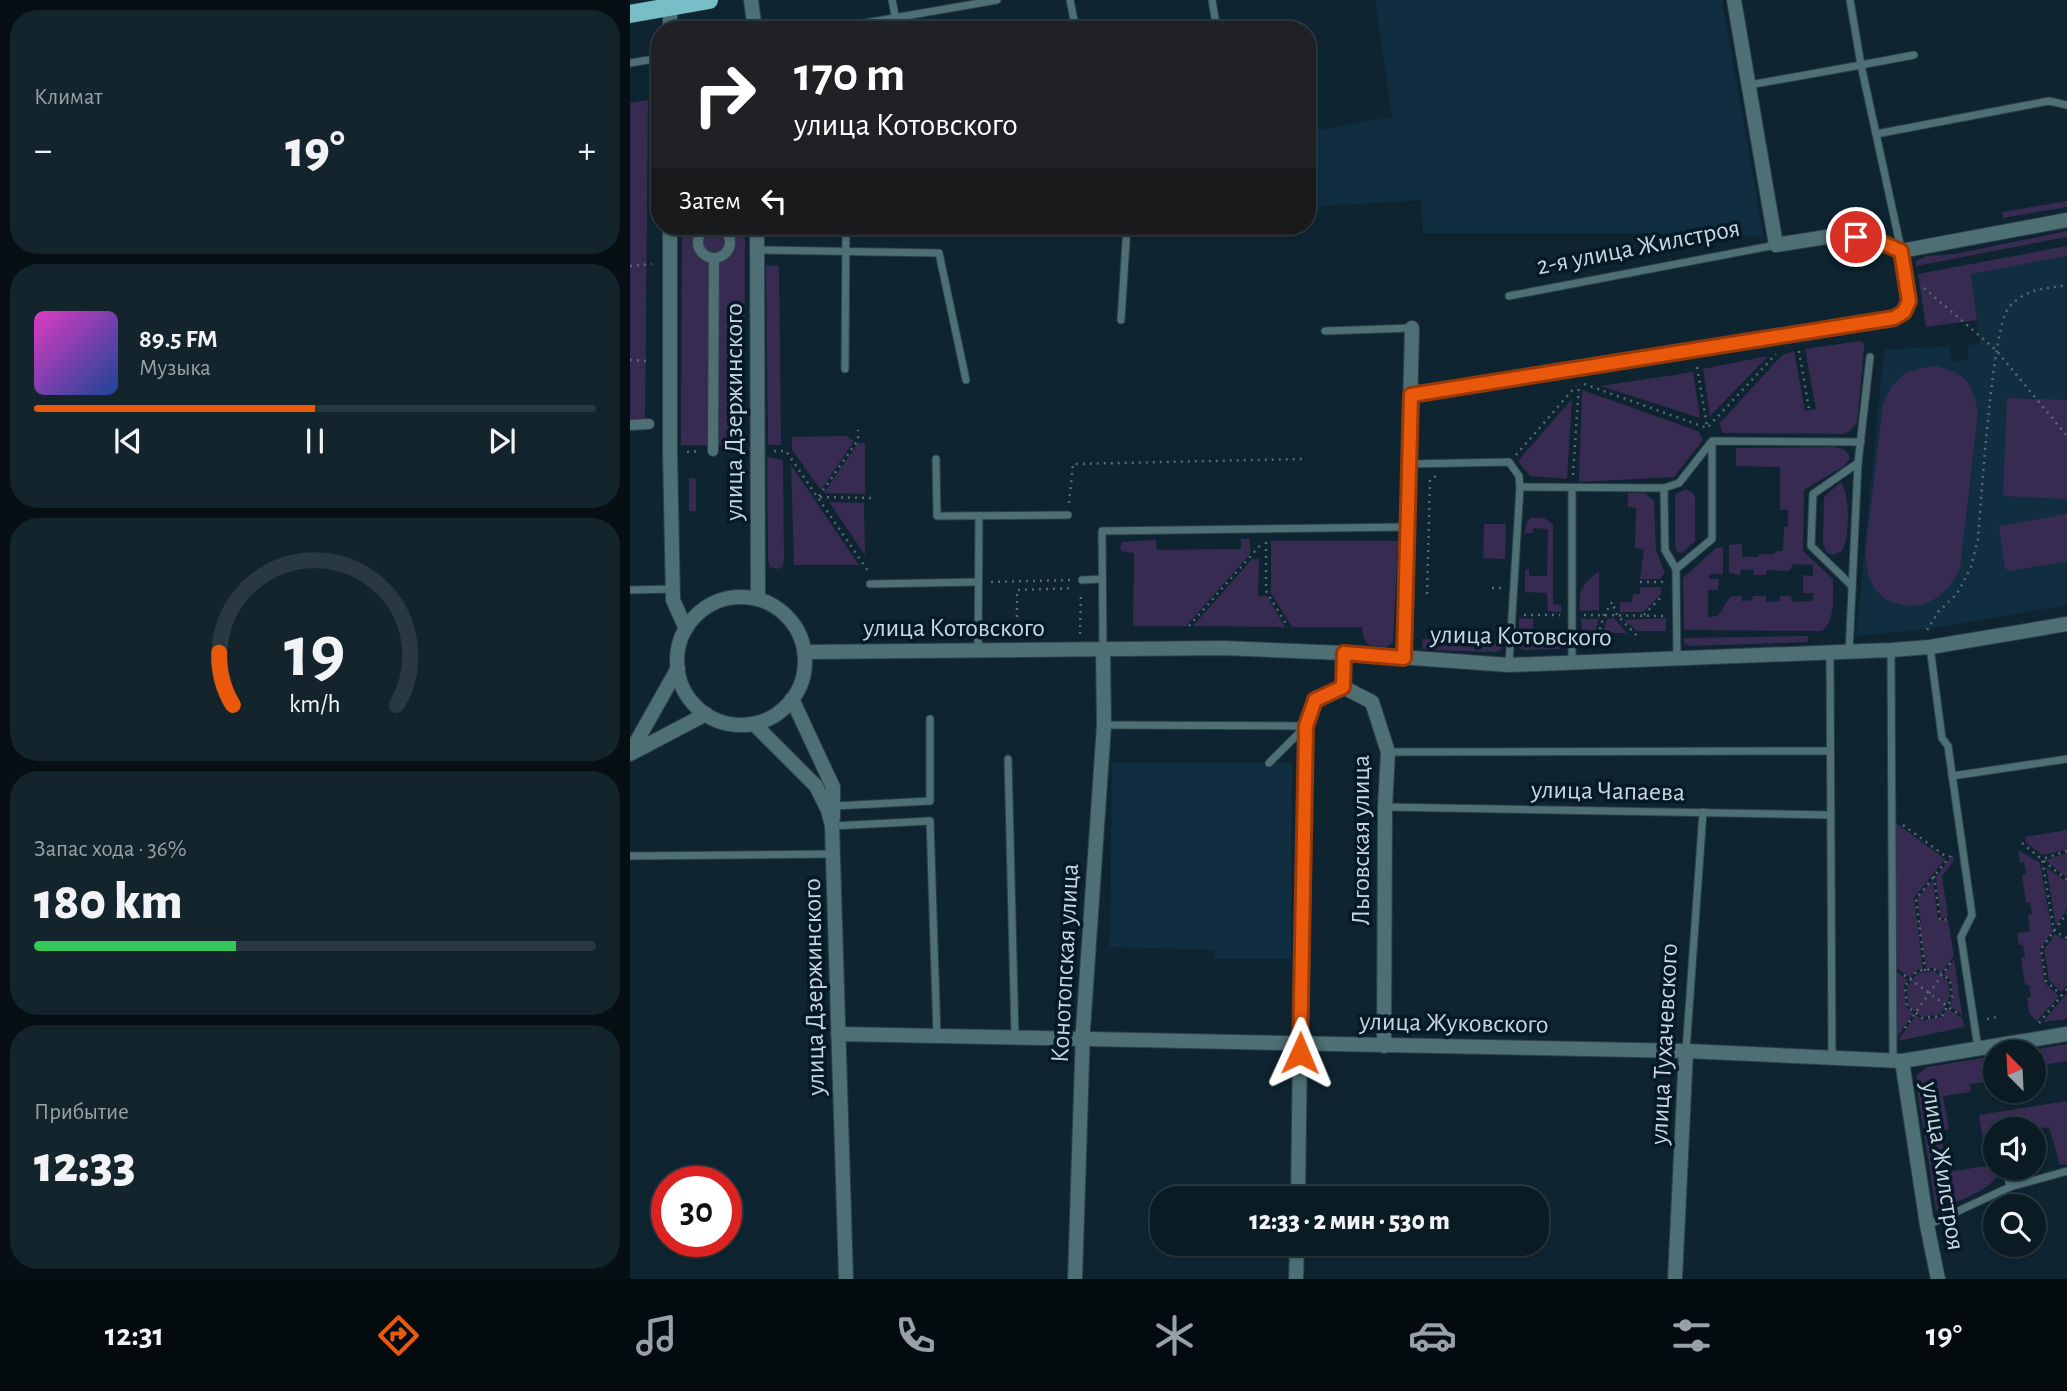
<!DOCTYPE html>
<html lang="ru">
<head>
<meta charset="utf-8">
<style>
	body { margin:0; font-family:"Alegreya Sans",sans-serif; background:#13242c; color:#f1f3f6; height:100vh; display:flex; flex-direction:column; font-size:26px; white-space:nowrap }
	* { box-sizing:border-box; margin:0 }
	p { font-size:23px; color:#99a1a6 }
	.icon { flex:none; width:38px; height:38px; fill:none; stroke:currentColor; stroke-width:2; stroke-linecap:round; stroke-linejoin:round }
	.map { position:relative; flex:1; overflow:hidden }
	.sheet { display:flex; flex-direction:column; gap:10px; padding:10px; background:#060f14; width:630px }
	.sheet>* { flex:none }
	.banner { position:absolute; left:21px; top:21px; width:665px; height:214px; border-radius:28px; box-shadow:0 2px 5px #0004,0 0 0 2px #2a3941; background:#202124; color:#fff; overflow:hidden }
	.needle { width:46px; rotate:336deg }
	.buttons { position:absolute; left:1353px; top:1040px; display:grid; gap:14px }
	.buttons a { display:grid; place-items:center; width:63px; height:63px; border-radius:50%; background:#0a1b24; box-shadow:0 2px 5px #0004,0 0 0 2px #2a3941; font-size:35px }
	.speed { position:absolute; left:21px; top:1166px; display:flex; gap:14px; font-size:35px; font-weight:700; text-align:center }
	.speed>* { display:grid; place-content:center; width:91px; height:91px; border-radius:50%; background:#0a1b24; box-shadow:0 2px 5px #0004,0 0 0 2px #2a3941; line-height:1 }
	.speed .limit { border:10px solid #d22; background:#fff; color:#111 }
	.pin { position:absolute; display:grid; place-items:center; width:60px; height:60px; color:#fff; margin:-30px; border:4px solid #fff; border-radius:50%; box-shadow:0 2px 7px #0007 }
	.me { position:absolute; width:77px; margin:-38px; rotate:1deg; stroke-linejoin:round; filter:drop-shadow(0 0 5px #0008) }
	.turn { display:flex; align-items:center; gap:24px; height:147px; padding:0 28px; font-size:32px }
	.turn .icon { width:91px; height:91px; stroke-width:2.5 }
	.turn b { display:block; font-size:49px; line-height:60px }
	.then { display:flex; align-items:center; height:66px; padding:0 28px; background:#0003; gap:14px; font-size:26px }
	.big { font-size:52px; font-weight:800; line-height:1.1 }
	.sheet .card { flex:1; display:flex; flex-direction:column; justify-content:center; gap:10px; min-width:0; padding:0 24px; border-radius:28px; background:#13242c }
	.sheet .dial { align-items:center; gap:0 }
	.dial svg { height:182px; overflow:visible; fill:none; stroke:#2a3941; stroke-width:7; stroke-linecap:round; text-anchor:middle }
	.dial text { fill:#f1f3f6; stroke:none }
	.song { display:flex; align-items:center; gap:21px }
	.cover { width:84px; height:84px; border-radius:10px; background:linear-gradient(135deg,hsl(310 70% 55%),hsl(220 70% 35%)) }
	.played { height:7px; border-radius:4px; background:linear-gradient(90deg,#ea580c 50%,#2a3941 50%) }
	.keys { display:flex; justify-content:space-around; direction:ltr }
	.heat { display:flex; justify-content:space-between; align-items:center; font-size:38px; direction:ltr }
	.charge { height:10px; border-radius:5px; background:linear-gradient(90deg,#34c759 36%,#2a3941 0) }
	.trip { position:absolute; left:520px; top:1186px; width:399px; height:70px; border-radius:28px; background:#0a1b24; box-shadow:0 2px 5px #0004,0 0 0 2px #2a3941; font-weight:800; line-height:70px; text-align:center }
	.tab-bar { display:flex; height:112px; justify-content:space-around; align-items:center; background:#040b0e; color:#99a1a6 }
	.tab-bar .icon { width:49px; height:49px }
	.tab-bar .selected { color:#ea580c }
	.tab-bar b { font-size:32px; color:#f1f3f6 }
	main { display:flex; flex:1; min-height:0 }
	.map>svg:first-child { display:block }
	.built { fill:#102e3f }
	.green { fill:#382b52 }
	.lines { fill:none; stroke-linecap:round; stroke-linejoin:round }
	.service-casing { stroke:#2c404c; stroke-width:9 }
	.pedestrian-casing { stroke:#2c404c; stroke-width:12 }
	.minor-casing { stroke:#2c404c; stroke-width:16 }
	.tertiary-casing { stroke:#2c404c; stroke-width:16 }
	.primary-casing { stroke:#2c404c; stroke-width:19 }
	.path { stroke:#566974; stroke-width:2.5; stroke-dasharray:2 5; stroke-linecap:butt }
	.service { stroke:#4e6f73; stroke-width:7 }
	.pedestrian { stroke:#4e6f73; stroke-width:10 }
	.minor { stroke:#4e6f73; stroke-width:14 }
	.tertiary { stroke:#4e6f73; stroke-width:14 }
	.primary { stroke:#77bec7; stroke-width:18 }
	.route-casing { stroke:#983908; stroke-width:18 }
	.route { stroke:#ea580c; stroke-width:12 }
	.labels { text-anchor:middle; stroke-width:7; stroke-linejoin:round; paint-order:stroke }
	.street-label { font-size:26px; fill:#c9d6df; stroke:#051a26 }
</style>
</head>
<body>
<main>
<section class="sheet">
<div class="card"><p>Климат</p>
<div class="heat"><a>−</a><b class="big">19°</b><a>+</a></div>
</div>
<div class="card">
<div class="song"><i class="cover"></i><div><b>89.5 FM</b><p>Музыка</p></div></div>
<div class="played"></div>
<div class="keys"><svg class="icon" aria-label="previous" viewBox="0 0 24 24"><path d="M18 5L8 12l10 7zM5 5v14"/></svg><svg class="icon" aria-label="pause" viewBox="0 0 24 24"><path d="M8 5v14M16 5v14"/></svg><svg class="icon" aria-label="next" viewBox="0 0 24 24"><path d="M6 5l10 7-10 7zM19 5v14"/></svg></div>
</div>
<div class="card dial"><svg viewBox="0 0 100 80">
<path d="M14 69A42 42 0 1 1 86 69"/>
<path d="M14 69A42 42 0 0 1 8 46" stroke="#ea580c"/>
<text x="50" y="56" font-size="32" font-weight="700">19</text>
<text x="50" y="72" font-size="11">km/h</text>
</svg></div>
<div class="card"><p>Запас хода · 36%</p><b class="big">180 km</b><div class="charge"></div></div>
<div class="card"><p>Прибытие</p><b class="big">12:33</b></div>
</section>
<div class="map">
<svg width="1437" height="1279" viewBox="0 0 1437 1279">
	<rect width="100%" height="100%" fill="#0e2430"/>
	<g class="built">
		<polygon points="745,0 1092,0 1134,238 1097,233 793,233 791,200 677,207 677,132 762,117"/>
		<polygon points="1437,256 1437,605 1297,629 1226,636 1254,350 1319,346 1322,362 1339,359 1337,345 1350,344 1341,274"/>
		<polygon points="387,624 387,639 368,640 368,625"/>
		<polygon points="482,763 662,763 661,959 585,959 584,950 480,947"/>
	</g>
	<g class="green">
		<polygon points="18,100 15,420 0,420 0,103"/>
		<polygon points="1437,201 1437,207 1373,218 1372,212"/>
		<polygon points="52,226 115,226 114,446 51,445"/>
		<polygon points="1437,231 1437,237 1286,266 1286,261 1297,256 1325,254"/>
		<polygon points="1437,246 1437,256 1341,274 1347,320 1296,327 1288,274"/>
		<polygon points="136,265 149,266 151,445 138,445"/>
		<polygon points="1230,341 1234,343 1234,349 1227,422 1220,431 1214,434 1093,433 1089,424 1152,355 1164,351 1175,411 1186,409 1175,349"/>
		<polygon points="1138,356 1080,416 1073,369"/>
		<path d="M 1305,366 C 1336,373 1341,381 1348,411 L 1330,569 C 1317,594 1298,611 1269,604 C 1260,602 1252,598 1246,590 C 1238,580 1237,566 1235,554 L 1253,405 C 1264,376 1275,370 1305,366 Z"/>
		<polygon points="1063,372 1070,418 971,386"/>
		<polygon points="952,390 1068,431 1073,440 1044,477 949,482"/>
		<polygon points="1377,398 1437,400 1437,499 1373,496"/>
		<polygon points="942,399 937,479 900,476 888,461"/>
		<polygon points="216,436 224,441 191,490 162,450 162,437"/>
		<polygon points="228,443 235,443 235,494 194,493"/>
		<path d="M 1204,447 L 1214,449 L 1219,455 L 1219,460 L 1214,466 L 1174,490 L 1173,551 L 1203,579 C 1203,595 1206,620 1192,631 L 1054,630 L 1053,578 L 1086,548 L 1093,547 L 1093,574 L 1079,574 L 1079,579 L 1089,579 L 1088,590 L 1078,590 L 1078,617 L 1088,616 L 1100,597 L 1111,595 L 1112,601 L 1122,600 L 1123,596 L 1136,596 L 1136,602 L 1149,601 L 1150,596 L 1160,596 L 1163,602 L 1182,601 L 1184,593 L 1173,593 L 1173,575 L 1183,576 L 1183,565 L 1163,564 L 1159,571 L 1137,570 L 1136,575 L 1123,575 L 1124,570 L 1111,569 L 1110,575 L 1099,573 L 1099,545 L 1112,544 L 1112,557 L 1129,557 L 1129,554 L 1145,554 L 1145,551 L 1153,551 L 1154,527 L 1158,527 L 1158,510 L 1150,510 L 1150,467 L 1106,466 L 1106,448 Z"/>
		<polygon points="137,457 153,460 154,560 153,566 149,569 140,567 138,561"/>
		<polygon points="161,465 229,565 164,565"/>
		<polygon points="59,478 66,479 66,511 59,511"/>
		<polygon points="100,479 107,479 107,511 99,511"/>
		<path d="M 1211,482 C 1220,496 1220,536 1212,551 L 1203,555 L 1197,553 L 1193,544 L 1194,497 Z"/>
		<polygon points="1055,489 1063,493 1065,497 1065,541 1052,553 1047,552 1045,546 1045,500 1046,494"/>
		<polygon points="998,493 1015,493 1024,501 1026,551 1035,573 1030,579 1010,579 1014,549 1005,548 1006,508 998,507"/>
		<polygon points="199,502 234,503 235,555"/>
		<polygon points="1437,514 1437,561 1379,571 1375,568 1369,526"/>
		<polygon points="901,518 914,518 923,524 923,604 931,605 932,612 918,611 917,593 895,592 895,570 899,570 899,576 917,576 918,529 903,528 903,533 894,533 897,522"/>
		<polygon points="854,524 876,524 875,559 853,558"/>
		<polygon points="611,539 620,539 620,554 556,626 503,626 504,553 491,551 490,547 492,542 526,540 527,550 611,549"/>
		<polygon points="641,541 768,541 763,642 756,647 738,645 733,637 732,627 662,627 641,593"/>
		<polygon points="622,559 629,559 628,596 637,596 655,627 563,626"/>
		<path d="M 969,571 L 969,610 L 950,611 C 949,587 951,586 969,571 Z"/>
		<polygon points="1010,587 1031,587 1031,594 1013,612 990,612 990,602 1002,602 1003,594 1010,594"/>
		<polygon points="889,618 903,619 903,633 889,632"/>
		<polygon points="984,618 997,633 973,633 977,619"/>
		<polygon points="1036,618 1036,631 1007,631 994,620"/>
		<polygon points="951,619 969,619 965,632 952,632"/>
		<polygon points="1178,636 1178,642 1059,646 1054,643 1054,638"/>
		<polygon points="792,639 874,641 870,651 866,652 797,650 793,648"/>
		<polygon points="886,641 935,641 930,649 893,650 889,648"/>
		<polygon points="1263,821 1315,859 1284,898 1293,969 1287,970 1280,978 1264,966"/>
		<polygon points="1437,830 1437,850 1412,855 1396,842 1395,837"/>
		<polygon points="1388,850 1410,863 1422,931 1410,949 1415,983 1429,996 1407,1021 1399,1013 1397,998 1401,997 1399,985 1395,985 1391,958 1395,957 1393,945 1389,945 1387,933 1400,931 1398,915 1402,914 1400,902 1396,903 1392,875 1396,874 1394,862 1390,862"/>
		<polygon points="1437,853 1437,878 1416,860"/>
		<polygon points="1323,855 1324,860 1312,876 1318,917 1311,918 1306,877"/>
		<polygon points="1416,867 1437,882 1437,909 1426,926"/>
		<polygon points="1303,880 1308,920 1318,920 1324,956 1311,973 1304,968 1296,969 1289,923 1291,922 1287,899"/>
		<polygon points="1425,934 1437,941 1437,985 1431,992 1419,980 1414,950"/>
		<polygon points="1324,959 1332,1015 1319,1005 1323,997 1321,980 1313,975"/>
		<polygon points="1264,970 1278,980 1274,985 1276,1007 1284,1013 1264,1041"/>
		<polygon points="1304,971 1318,981 1320,996 1311,1014 1293,1017 1278,1006 1277,986 1288,973"/>
		<polygon points="1437,993 1437,1019 1413,1022"/>
		<polygon points="1317,1008 1333,1019 1334,1027 1268,1041 1286,1015 1292,1020 1312,1017"/>
		<polygon points="1437,1044 1437,1061 1404,1066 1404,1052 1390,1052"/>
		<path d="M 1365,1056 L 1365,1072 L 1354,1074 L 1355,1082 L 1340,1084 L 1341,1092 L 1313,1096 L 1319,1129 L 1311,1131 L 1317,1172 L 1357,1166 L 1349,1115 L 1437,1101 L 1437,1164 L 1430,1165 L 1419,1127 C 1401,1130 1385,1129 1365,1129 L 1365,1167 L 1370,1167 C 1369,1189 1325,1202 1306,1210 L 1286,1082 L 1287,1075 L 1297,1067 Z"/>
	</g>
	<g class="lines">
		<defs>
			<g id="service">
				<polyline points="262,0 268,30"/>
				<polyline points="440,0 446,30"/>
				<polyline points="582,0 587,30"/>
				<polyline points="1220,0 1231,65 1284,55"/>
				<polyline points="195,30 367,0"/>
				<polyline points="0,63 30,58"/>
				<polyline points="1119,85 1231,65 1271,249"/>
				<polyline points="1246,134 1419,101 1437,105"/>
				<polyline points="127,250 309,253 336,380"/>
				<polyline points="879,296 1146,245"/>
				<polyline points="491,320 497,226"/>
				<polyline points="695,331 782,328"/>
				<polyline points="215,369 216,226"/>
				<polyline points="306,459 307,516 438,515"/>
				<polyline points="779,464 879,462 889,476 890,487 1034,488 1049,483 1082,441 1231,442"/>
				<polyline points="1034,488 1035,550 1046,569 1047,659"/>
				<polyline points="1046,569 1082,539 1082,442"/>
				<polyline points="452,580 472,579"/>
				<polyline points="240,584 348,582"/>
				<polyline points="1222,586 1181,546 1183,494 1228,463"/>
				<polyline points="0,590 43,589"/>
				<polyline points="1300,647 1312,738 1318,746 1342,915 1331,937 1348,1048"/>
				<polyline points="1261,650 1263,1060"/>
				<polyline points="348,651 349,516"/>
				<polyline points="473,651 472,531 777,527"/>
				<polyline points="1219,653 1228,463 1240,357"/>
				<polyline points="1200,654 1202,1057"/>
				<polyline points="942,663 942,488"/>
				<polyline points="879,664 890,487"/>
				<polyline points="474,725 676,726 671,1043"/>
				<polyline points="758,752 1200,751"/>
				<polyline points="378,759 385,1037"/>
				<polyline points="639,763 676,726 685,700 713,687"/>
				<polyline points="1322,776 1437,759"/>
				<polyline points="204,806 300,801 300,719"/>
				<polyline points="755,807 1200,815"/>
				<polyline points="202,826 300,821 307,1036"/>
				<polyline points="0,856 202,854"/>
				<polyline points="1056,1051 1073,812"/>
				<polyline points="1376,1167 1380,1187"/>
				<polyline points="1298,1225 1380,1187 1437,1171"/>
			</g>
			<g id="pedestrian">
				<circle cx="84" cy="242" r="16"/>
				<polyline points="0,425 19,424"/>
				<polyline points="83,451 84,258"/>
			</g>
			<g id="minor">
				<polyline points="121,0 125,30"/>
				<polyline points="1104,0 1146,245 1209,235 1243,239 1271,251 1437,220"/>
				<polyline points="40,6 40,30"/>
				<polyline points="40,226 40,452 43,600 56,629"/>
				<polyline points="127,226 128,599"/>
				<polyline points="781,395 1264,319 1274,312 1279,301 1271,251"/>
				<circle cx="111" cy="661" r="64"/>
				<polyline points="714,653 713,687 742,702 758,752 755,807 754,1046"/>
				<polyline points="774,658 782,328"/>
				<polyline points="162,699 203,787 203,818"/>
				<polyline points="124,724 186,786 198,810 202,826 216,1279"/>
				<polyline points="0,753 48,668"/>
				<polyline points="0,754 76,714"/>
				<polyline points="208,1034 1056,1051 1272,1061 1437,1034"/>
				<polyline points="1272,1061 1297,1225 1308,1279"/>
				<polyline points="668,1199 670,1043"/>
				<polyline points="445,1279 453,1030 474,725 473,651"/>
				<polyline points="666,1279 667,1244"/>
				<polyline points="1045,1279 1056,1051"/>
			</g>
			<polyline id="tertiary" points="174,652 593,648 714,653 879,665 1261,650 1300,647 1437,624"/>
			<polyline id="primary" points="0,14 79,0"/>
		</defs>
		<use href="#service" class="service-casing"/>
		<use href="#pedestrian" class="pedestrian-casing"/>
		<use href="#minor" class="minor-casing"/>
		<use href="#tertiary" class="tertiary-casing"/>
		<use href="#primary" class="primary-casing"/>
		<g class="path">
			<polyline points="0,266 22,264"/>
			<polyline points="1294,288 1366,350 1437,436"/>
			<polyline points="1169,351 1179,409"/>
			<polyline points="0,360 20,361"/>
			<polyline points="1067,367 1077,426"/>
			<polyline points="954,384 1077,428 1146,354"/>
			<polyline points="95,451 113,452"/>
			<polyline points="144,451 156,451 238,571"/>
			<polyline points="57,452 71,451"/>
			<polyline points="886,455 946,386"/>
			<polyline points="943,475 949,384"/>
			<polyline points="189,496 228,440 228,430"/>
			<polyline points="190,497 243,498"/>
			<polyline points="439,503 443,464 673,459"/>
			<polyline points="636,542 636,591 658,627"/>
			<polyline points="361,582 441,580"/>
			<polyline points="1010,582 1035,582"/>
			<polyline points="862,588 872,588"/>
			<polyline points="797,594 800,480 807,475"/>
			<polyline points="894,615 930,615"/>
			<polyline points="954,615 1035,616"/>
			<polyline points="1014,615 1033,595"/>
			<polyline points="387,624 387,590 443,588"/>
			<polyline points="559,626 633,542"/>
			<path d="M 1297,630 L 1308,612 L 1327,594 L 1341,567 L 1348,539 C 1351,503 1362,326 1379,307 C 1397,288 1413,289 1437,285"/>
			<polyline points="450,634 451,593"/>
			<polyline points="968,636 974,615 982,602 987,615 1007,636"/>
			<polyline points="1273,825 1318,858"/>
			<polyline points="1392,843 1437,880"/>
			<polyline points="1437,851 1412,859 1424,931 1437,938"/>
			<polyline points="1304,876 1310,920 1318,919"/>
			<polygon points="1304,969 1320,980 1322,997 1312,1016 1292,1018 1277,1006 1275,986 1287,971"/>
			<polyline points="1295,971 1286,899 1322,854"/>
			<polyline points="1274,975 1331,1016"/>
			<polyline points="1432,996 1416,981 1411,949 1437,913"/>
			<polyline points="1357,1019 1367,1017"/>
			<polyline points="1409,1023 1437,989"/>
			<polyline points="1275,1028 1323,959"/>
		</g>
		<use href="#service" class="service"/>
		<use href="#pedestrian" class="pedestrian"/>
		<use href="#minor" class="minor"/>
		<use href="#tertiary" class="tertiary"/>
		<use href="#primary" class="primary"/>
	</g>
	<g class="lines">
		<defs>
			<polyline id="route" points="670,1053 676,726 685,700 713,687 714,653 774,658 781,395 1264,318 1274,312 1279,301 1271,251 1243,239 1226,237"/>
		</defs>
		<use href="#route" class="route-casing"/>
		<use href="#route" class="route"/>
	</g>
	<g class="labels">
		<g class="street-label">
			<text transform="translate(1008 246) rotate(-11)" y="9">2-я улица Жилстроя</text>
			<text transform="translate(103 412) rotate(-90)" y="9">улица Дзержинского</text>
			<text x="324" y="636">улица Котовского</text>
			<text transform="translate(891 635) rotate(1)" y="9">улица Котовского</text>
			<text transform="translate(978 790) rotate(1)" y="9">улица Чапаева</text>
			<text transform="translate(730 840) rotate(-90)" y="9">Льговская улица</text>
			<text transform="translate(434 963) rotate(-87)" y="9">Конотопская улица</text>
			<text transform="translate(183 987) rotate(-91)" y="9">улица Дзержинского</text>
			<text transform="translate(824 1022) rotate(1)" y="9">улица Жуковского</text>
			<text transform="translate(1033 1044) rotate(-87)" y="9">улица Тухачевского</text>
			<text transform="translate(1314 1166) rotate(81)" y="9">улица Жилстроя</text>
		</g>
	</g>
</svg>
<div class="buttons">
<a><svg class="needle" viewBox="-14 -14 28 28"><path d="M0-13l5 13h-10z" fill="#e53935"/><path d="M0 13l5-13h-10z" fill="#99a1a6"/></svg></a>
<a><svg class="icon" aria-label="sound" viewBox="0 0 24 24"><path d="M4 9h4l5-4v14l-5-4H4zM17 9q2 3 0 6"/></svg></a>
<a><svg class="icon" aria-label="search" viewBox="0 0 24 24"><circle cx="10" cy="10" r="6"/><path d="M15 15l6 6"/></svg></a>
</div>
<div class="speed"><div class="limit">30</div></div>
<div class="pin" style="left:1226px;top:237px;background:#d93025"><svg class="icon" aria-label="arrive" viewBox="0 0 24 24"><path d="M6 21V4h12l-3 4 3 4H6"/></svg></div>
<svg class="me" style="left:670px;top:1053px" viewBox="-20 -20 40 40"><path d="M0-17L14 15 0 8-14 15z" fill="#ea580c" stroke="#fff" stroke-width="4"/></svg>
<div class="trip">12:33 · 2 мин · 530 m</div>
<div class="banner">
<div class="turn"><svg class="icon" aria-label="right" viewBox="0 0 24 24"><path d="M7 20v-9h11M14 6l5 5-5 5"/></svg><div><b>170 m</b>улица Котовского</div></div>
<div class="then">Затем<svg class="icon" aria-label="left" viewBox="0 0 24 24"><path d="M17 20v-9H6M10 6l-5 5 5 5"/></svg></div>
</div>
</div>
</main>
<nav class="tab-bar">
<b>12:31</b>
<svg class="icon selected" aria-label="directions" viewBox="0 0 24 24"><path d="M12 3l9 9-9 9-9-9zM9 14v-3h6M13 9l2 2-2 2"/></svg>
<svg class="icon" aria-label="music" viewBox="0 0 24 24"><path d="M9 18V5l10-2v13"/><circle cx="6" cy="18" r="3"/><circle cx="16" cy="16" r="3"/></svg>
<svg class="icon" aria-label="phone" viewBox="0 0 24 24"><path d="M5 4h4l2 5-3 2q2 4 5 5l2-3 5 2v4C11 20 4 13 5 4z"/></svg>
<svg class="icon" aria-label="climate" viewBox="0 0 24 24"><path d="M12 3v18M4 7l16 10M4 17L20 7"/></svg>
<svg class="icon" aria-label="car" viewBox="0 0 24 24"><path d="M5 17H2v-5l4-1 3-4h7l3 4 3 1v5h-3M9 17h6M6 11h13"/><circle cx="7" cy="17" r="2"/><circle cx="17" cy="17" r="2"/></svg>
<svg class="icon" aria-label="filters" viewBox="0 0 24 24"><path d="M4 7h16M4 17h16"/><circle cx="9" cy="7" r="2"/><circle cx="15" cy="17" r="2"/></svg>
<b>19°</b>
</nav>
</body>
</html>
